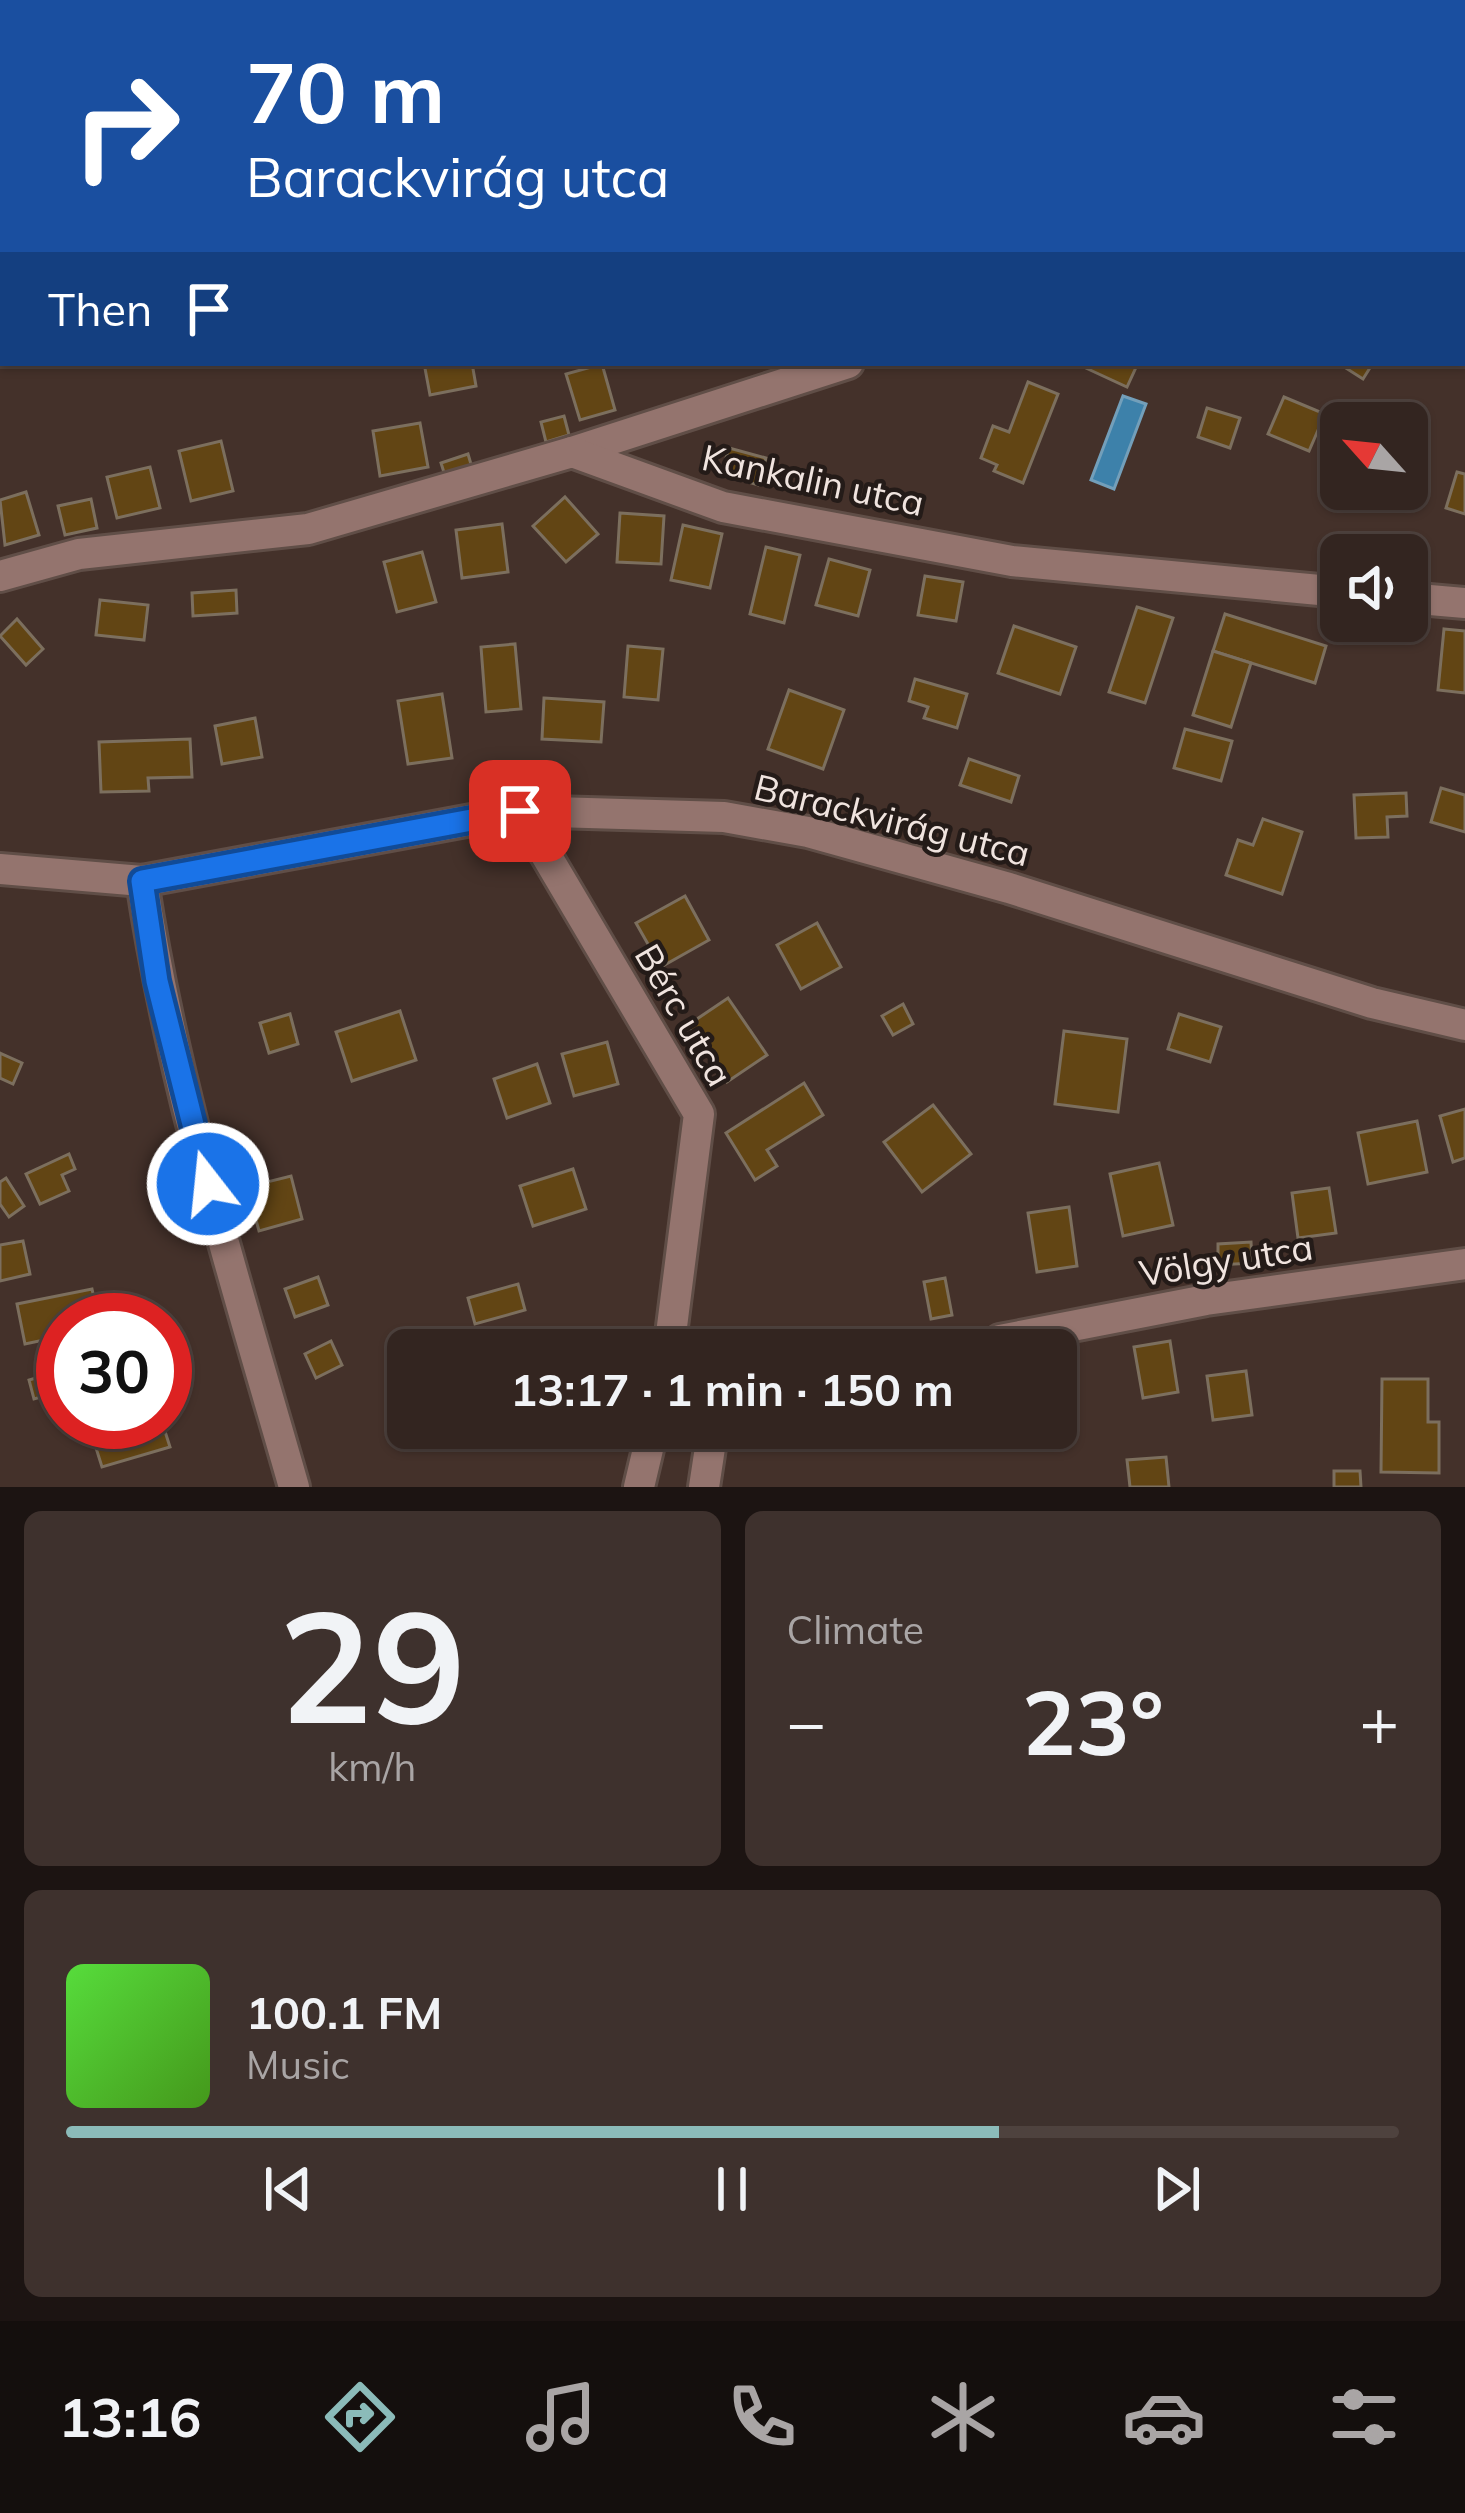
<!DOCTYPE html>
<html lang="en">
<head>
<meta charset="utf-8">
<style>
	body { margin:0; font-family:Mulish,sans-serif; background:#3e312d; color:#f1f3f6; height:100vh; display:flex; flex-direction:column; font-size:45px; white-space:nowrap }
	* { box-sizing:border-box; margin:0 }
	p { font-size:39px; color:#a9a5a5 }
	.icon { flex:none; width:66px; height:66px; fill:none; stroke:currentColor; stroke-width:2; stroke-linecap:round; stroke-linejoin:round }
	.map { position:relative; height:1487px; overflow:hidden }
	.details { display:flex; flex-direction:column; gap:24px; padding:24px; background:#1c1412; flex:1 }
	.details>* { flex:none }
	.top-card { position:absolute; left:0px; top:0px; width:1467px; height:366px; box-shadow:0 3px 9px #0004,0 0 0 3px #4e423e; background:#1a4fa0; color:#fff; overflow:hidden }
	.needle { width:78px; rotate:297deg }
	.tools { position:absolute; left:1320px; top:402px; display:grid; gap:24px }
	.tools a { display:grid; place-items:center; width:108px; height:108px; border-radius:18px; background:#332520; box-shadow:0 3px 9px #0004,0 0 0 3px #4e423e; font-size:60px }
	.speed { position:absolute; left:36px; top:1293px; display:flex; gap:24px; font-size:60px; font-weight:700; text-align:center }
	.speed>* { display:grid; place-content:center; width:156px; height:156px; border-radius:50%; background:#332520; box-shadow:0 3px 9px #0004,0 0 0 3px #4e423e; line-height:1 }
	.speed .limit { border:18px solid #d22; background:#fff; color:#111 }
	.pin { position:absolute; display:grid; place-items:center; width:102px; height:102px; color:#fff; margin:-51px; border-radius:24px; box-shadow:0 6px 18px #0006 }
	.me { position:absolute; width:132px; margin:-66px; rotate:344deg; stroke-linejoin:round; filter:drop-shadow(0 0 9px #0008) }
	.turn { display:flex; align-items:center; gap:42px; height:252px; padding:0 48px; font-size:54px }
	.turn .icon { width:156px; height:156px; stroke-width:2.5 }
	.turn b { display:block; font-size:84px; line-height:102px }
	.then { display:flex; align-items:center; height:114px; padding:0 48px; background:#0003; gap:24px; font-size:45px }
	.big { font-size:90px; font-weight:700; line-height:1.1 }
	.details .card { flex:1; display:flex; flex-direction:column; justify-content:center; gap:18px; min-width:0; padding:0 42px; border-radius:18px; background:#3e312d }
	.details .dial { align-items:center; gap:0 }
	.dial b { font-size:156px; line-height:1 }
	.song { display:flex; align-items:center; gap:36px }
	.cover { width:144px; height:144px; border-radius:18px; background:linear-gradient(135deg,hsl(110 70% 55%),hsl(100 70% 35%)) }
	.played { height:12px; border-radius:6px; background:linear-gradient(90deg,#8bbbb9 70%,#4e423e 70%) }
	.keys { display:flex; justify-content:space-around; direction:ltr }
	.heat { display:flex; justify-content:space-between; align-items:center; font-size:66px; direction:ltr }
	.details .tiles { flex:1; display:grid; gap:24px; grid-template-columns:1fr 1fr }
	.card:last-child { grid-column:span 2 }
	.trip { position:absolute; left:387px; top:1329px; width:690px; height:120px; border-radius:18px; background:#332520; box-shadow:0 3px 9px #0004,0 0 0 3px #4e423e; font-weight:700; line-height:120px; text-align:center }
	.menu { display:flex; height:192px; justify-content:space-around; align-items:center; background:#140f0d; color:#a9a5a5 }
	.menu .icon { width:84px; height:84px }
	.menu .active { color:#8bbbb9 }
	.menu b { font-size:54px; color:#f1f3f6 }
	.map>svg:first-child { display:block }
	.water { fill:#3d81aa; stroke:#739fba; stroke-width:3 }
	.building { fill:#624514; stroke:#7c6f5e; stroke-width:3 }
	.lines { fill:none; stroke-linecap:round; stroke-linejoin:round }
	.minor-casing { stroke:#604e47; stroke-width:36 }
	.minor { stroke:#94746e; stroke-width:30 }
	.route-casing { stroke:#114b97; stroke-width:30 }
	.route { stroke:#1a73e8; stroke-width:21 }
	.labels { text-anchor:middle; stroke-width:9; stroke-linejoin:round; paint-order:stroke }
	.street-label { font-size:36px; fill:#f0e4df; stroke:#241b18 }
</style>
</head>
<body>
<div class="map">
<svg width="1465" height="1487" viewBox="0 0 1465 1487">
	<rect width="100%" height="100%" fill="#44312a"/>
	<polygon class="water" points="1123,396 1146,404 1114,489 1091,480"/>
	<g class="building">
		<polygon points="424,363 472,363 476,386 430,395"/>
		<polygon points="1075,363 1138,363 1127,387"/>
		<polygon points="1338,363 1373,363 1363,379"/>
		<polygon points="602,364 615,410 580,420 566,374"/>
		<polygon points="1028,382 1058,394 1023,483 994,471 997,465 981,458 993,426 1009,432"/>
		<polygon points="1284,397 1325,414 1309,451 1268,434"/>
		<polygon points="1207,408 1240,418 1230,448 1198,437"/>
		<polygon points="564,416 569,435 546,442 541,422"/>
		<polygon points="420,423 428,467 380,476 373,431"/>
		<polygon points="221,441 233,491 191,501 179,451"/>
		<polygon points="729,448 766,458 758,485 721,474"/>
		<polygon points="468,454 473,471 446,479 441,463"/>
		<polygon points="150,467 160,508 117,518 107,477"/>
		<polygon points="1457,472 1465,474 1465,514 1446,508"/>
		<polygon points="26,492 39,535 5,545 0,500"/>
		<polygon points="565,497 598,534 566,562 533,526"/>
		<polygon points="91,499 97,528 65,535 58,506"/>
		<polygon points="620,513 664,516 661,564 617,562"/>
		<polygon points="502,524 508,572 462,578 456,530"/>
		<polygon points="683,525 722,534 710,588 671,580"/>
		<polygon points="766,547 800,555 784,623 750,614"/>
		<polygon points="422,552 436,602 397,612 384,562"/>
		<polygon points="829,559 870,570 858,616 816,605"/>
		<polygon points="925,576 963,582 956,621 918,615"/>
		<polygon points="236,590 237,613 193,616 192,593"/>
		<polygon points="100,600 148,605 144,640 96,635"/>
		<polygon points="1137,607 1173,618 1145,703 1109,692"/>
		<polygon points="1225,614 1326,646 1315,683 1213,651"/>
		<polygon points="17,619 43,649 26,665 0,636"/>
		<polygon points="1014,626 1076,647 1060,694 998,673"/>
		<polygon points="1444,629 1465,631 1465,693 1438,690"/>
		<polygon points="515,644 521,709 486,712 481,647"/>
		<polygon points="628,646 663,649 658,700 624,697"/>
		<polygon points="1213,651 1251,663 1231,727 1193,715"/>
		<polygon points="915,679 967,694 957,728 924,718 928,707 909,701"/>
		<polygon points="789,690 844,710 823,769 768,749"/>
		<polygon points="442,694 452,758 408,764 398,701"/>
		<polygon points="544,698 604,702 601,742 542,739"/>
		<polygon points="255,718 262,757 222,764 215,726"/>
		<polygon points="1185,729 1232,741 1221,781 1174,768"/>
		<polygon points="190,739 192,777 148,778 149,791 101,792 99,742"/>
		<polygon points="969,759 1019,776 1011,802 960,785"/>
		<polygon points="1441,788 1465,795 1465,832 1431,822"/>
		<polygon points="1406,793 1407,816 1387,817 1388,837 1356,838 1354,795"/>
		<polygon points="1263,819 1302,832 1282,894 1226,875 1238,840 1253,845"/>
		<polygon points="685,896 709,940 661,967 636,923"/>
		<polygon points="817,923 841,967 801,989 777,945"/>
		<polygon points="728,998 767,1055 727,1082 688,1025"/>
		<polygon points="903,1004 913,1024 893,1035 882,1016"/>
		<polygon points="400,1011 416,1060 352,1081 336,1032"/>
		<polygon points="290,1014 298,1044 269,1053 260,1023"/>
		<polygon points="1179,1014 1221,1027 1210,1062 1168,1049"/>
		<polygon points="1064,1031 1127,1039 1118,1112 1055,1104"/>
		<polygon points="607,1042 618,1084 574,1096 562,1054"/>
		<polygon points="0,1053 22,1063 13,1084 0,1078"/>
		<polygon points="537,1064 550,1103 507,1118 494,1079"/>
		<polygon points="804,1083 823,1115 767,1150 777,1166 755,1180 726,1133"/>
		<polygon points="933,1105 971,1154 922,1192 884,1142"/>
		<polygon points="1465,1109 1465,1158 1453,1162 1440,1116"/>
		<polygon points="1417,1121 1427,1172 1368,1184 1358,1133"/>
		<polygon points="69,1154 75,1169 62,1175 69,1191 40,1204 26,1174"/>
		<polygon points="1159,1163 1173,1225 1123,1236 1110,1174"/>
		<polygon points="573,1169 586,1209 533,1226 520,1186"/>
		<polygon points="291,1176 302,1219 259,1231 247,1187"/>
		<polygon points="6,1178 24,1206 9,1217 0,1204 0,1182"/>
		<polygon points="1329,1188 1336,1233 1298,1238 1292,1193"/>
		<polygon points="1069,1207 1077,1266 1037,1272 1028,1213"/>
		<polygon points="23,1241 30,1274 0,1281 0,1245"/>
		<polygon points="1251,1242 1252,1263 1218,1265 1218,1244"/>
		<polygon points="318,1277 328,1305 295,1317 285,1289"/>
		<polygon points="945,1278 952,1315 931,1319 924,1282"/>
		<polygon points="518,1284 525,1310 475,1324 468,1298"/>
		<polygon points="92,1289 99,1320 63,1320 63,1336 25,1344 17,1304"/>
		<polygon points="331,1341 342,1365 316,1378 305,1354"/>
		<polygon points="1170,1341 1178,1392 1143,1398 1134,1347"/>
		<polygon points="63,1370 63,1391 34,1399 29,1380"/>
		<polygon points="1246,1371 1252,1415 1213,1420 1207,1376"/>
		<polygon points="1382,1379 1428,1379 1428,1422 1439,1422 1439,1473 1381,1472"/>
		<polygon points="125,1422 162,1422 170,1447 102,1467 91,1432"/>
		<polygon points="1166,1457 1169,1487 1130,1487 1127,1460"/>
		<polygon points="1334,1471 1360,1471 1361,1487 1334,1487"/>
	</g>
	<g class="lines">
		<defs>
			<g id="minor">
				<polyline points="1229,0 1233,3"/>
				<polyline points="1464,165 1465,166"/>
				<polyline points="572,452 848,363"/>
				<polyline points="0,576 79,554 308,529 572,452 723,507 1012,561 1341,592"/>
				<polyline points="1407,598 1465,603"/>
				<polyline points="520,811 699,1114 669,1350"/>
				<polyline points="0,869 142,881 520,811 724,817 808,832 1009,888 1372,1003 1465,1025"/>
				<path d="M 142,881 C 173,1087 237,1287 294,1487"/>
				<polyline points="1000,1340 1206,1300 1465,1264"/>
				<polyline points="639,1487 653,1428"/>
				<polyline points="704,1487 713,1428"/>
			</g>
		</defs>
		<use href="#minor" class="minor-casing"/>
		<use href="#minor" class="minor"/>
	</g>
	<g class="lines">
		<defs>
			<polyline id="route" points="208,1184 157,981 142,881 520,811"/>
		</defs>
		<use href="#route" class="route-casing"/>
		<use href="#route" class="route"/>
	</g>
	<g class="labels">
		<g class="street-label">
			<text transform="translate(813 480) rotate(12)" y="13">Kankalin utca</text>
			<text transform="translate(892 820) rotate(14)" y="13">Barackvirág utca</text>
			<text transform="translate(684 1015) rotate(60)" y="13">Bérc utca</text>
			<text transform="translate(1226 1260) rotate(-9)" y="13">Völgy utca</text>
		</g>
	</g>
</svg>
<div class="tools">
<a><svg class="needle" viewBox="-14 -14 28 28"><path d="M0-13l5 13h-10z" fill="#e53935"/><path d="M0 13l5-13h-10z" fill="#a9a5a5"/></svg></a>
<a><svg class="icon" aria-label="sound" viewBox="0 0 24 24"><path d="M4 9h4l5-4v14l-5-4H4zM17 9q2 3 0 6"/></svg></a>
</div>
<div class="speed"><div class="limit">30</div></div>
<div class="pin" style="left:520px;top:811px;background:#d93025"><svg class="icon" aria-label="arrive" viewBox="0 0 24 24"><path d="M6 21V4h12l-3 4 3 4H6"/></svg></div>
<svg class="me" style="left:208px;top:1184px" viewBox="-20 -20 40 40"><circle r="17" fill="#1a73e8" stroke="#fff" stroke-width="3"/><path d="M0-11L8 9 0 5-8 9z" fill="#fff"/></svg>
<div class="trip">13:17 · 1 min · 150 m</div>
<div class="top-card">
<div class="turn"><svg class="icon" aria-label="right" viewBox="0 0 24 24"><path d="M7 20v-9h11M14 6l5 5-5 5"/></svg><div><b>70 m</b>Barackvirág utca</div></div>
<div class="then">Then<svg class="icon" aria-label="arrive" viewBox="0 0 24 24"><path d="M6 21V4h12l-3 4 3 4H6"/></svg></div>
</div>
</div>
<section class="details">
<div class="tiles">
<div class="card dial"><b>29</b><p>km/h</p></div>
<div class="card"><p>Climate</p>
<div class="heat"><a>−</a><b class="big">23°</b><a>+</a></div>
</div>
<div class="card">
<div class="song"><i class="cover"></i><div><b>100.1 FM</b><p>Music</p></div></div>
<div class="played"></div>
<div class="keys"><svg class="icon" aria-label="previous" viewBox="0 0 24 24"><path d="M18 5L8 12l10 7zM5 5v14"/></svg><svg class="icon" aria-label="pause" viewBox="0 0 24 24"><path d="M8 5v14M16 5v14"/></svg><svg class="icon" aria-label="next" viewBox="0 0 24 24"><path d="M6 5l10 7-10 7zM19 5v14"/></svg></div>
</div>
</div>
</section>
<nav class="menu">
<b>13:16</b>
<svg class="icon active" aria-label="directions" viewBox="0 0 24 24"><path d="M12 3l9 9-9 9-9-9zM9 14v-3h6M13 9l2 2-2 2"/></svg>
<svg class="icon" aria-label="music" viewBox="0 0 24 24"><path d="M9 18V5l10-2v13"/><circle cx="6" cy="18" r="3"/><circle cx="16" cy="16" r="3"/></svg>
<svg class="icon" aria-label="phone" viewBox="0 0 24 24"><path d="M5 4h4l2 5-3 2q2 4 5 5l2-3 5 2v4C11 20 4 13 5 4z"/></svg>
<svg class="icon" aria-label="climate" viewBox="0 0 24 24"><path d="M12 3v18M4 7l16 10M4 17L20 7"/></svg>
<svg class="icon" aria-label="car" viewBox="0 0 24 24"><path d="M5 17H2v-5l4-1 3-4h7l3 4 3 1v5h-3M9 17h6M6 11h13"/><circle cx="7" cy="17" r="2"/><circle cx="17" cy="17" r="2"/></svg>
<svg class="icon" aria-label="filters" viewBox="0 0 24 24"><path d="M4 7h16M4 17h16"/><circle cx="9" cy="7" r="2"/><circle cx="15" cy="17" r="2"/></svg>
</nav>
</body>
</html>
